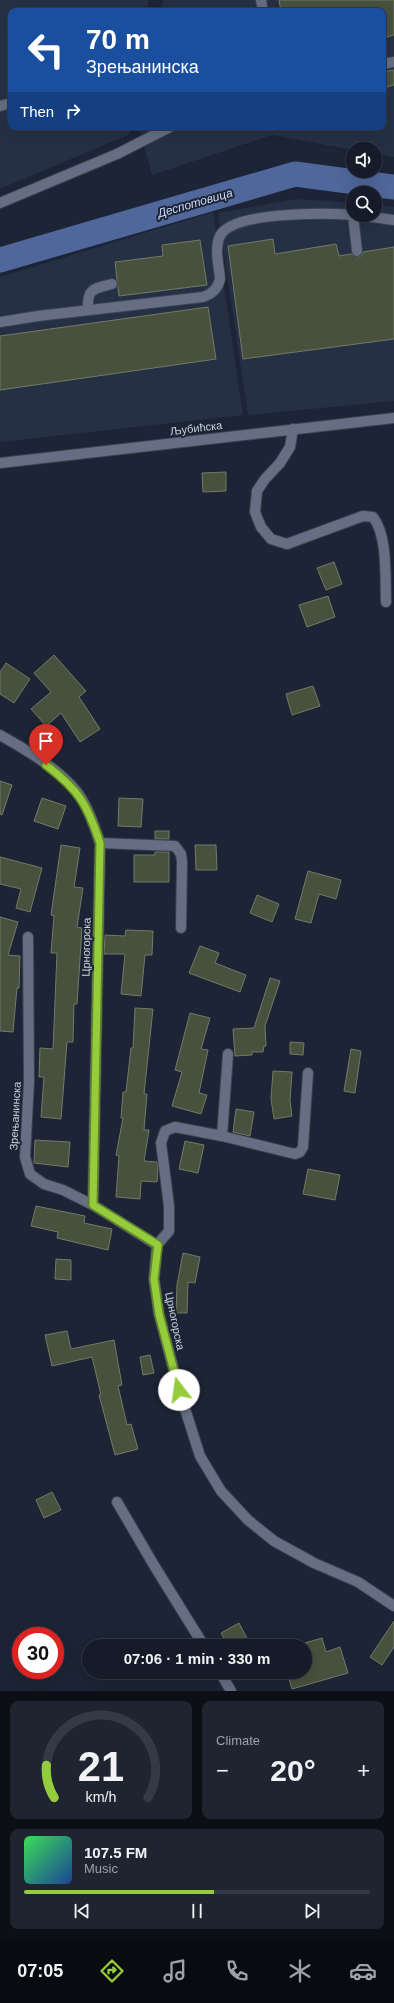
<!DOCTYPE html>
<html lang="en">
<head>
<meta charset="utf-8">
<style>
	body { margin:0; font-family:Arial,sans-serif; background:#1e2430; color:#f1f3f6; height:100vh; display:flex; flex-direction:column; font-size:15px; white-space:nowrap }
	* { box-sizing:border-box; margin:0 }
	p { font-size:13px; color:#9da1a8 }
	.icon { flex:none; width:22px; height:22px; fill:none; stroke:currentColor; stroke-width:2; stroke-linecap:round; stroke-linejoin:round }
	.map { position:relative; height:1691px; overflow:hidden }
	.drawer { display:flex; flex-direction:column; gap:10px; padding:10px; background:#0c0f16; flex:1 }
	.drawer>* { flex:none }
	.banner { position:absolute; left:8px; top:8px; width:378px; height:122px; border-radius:8px; box-shadow:0 4px 16px #0002,0 0 0 1px #343945; background:#1a4fa0; color:#fff; overflow:hidden }
	.fabs { position:absolute; left:346px; top:142px; display:grid; gap:8px }
	.fabs a { display:grid; place-items:center; width:36px; height:36px; border-radius:50%; background:#151b28; box-shadow:0 4px 16px #0002,0 0 0 1px #343945; font-size:20px }
	.speed { position:absolute; left:12px; top:1627px; display:flex; gap:8px; font-size:20px; font-weight:700; text-align:center }
	.speed>* { display:grid; place-content:center; width:52px; height:52px; border-radius:50%; background:#151b28; box-shadow:0 4px 16px #0002,0 0 0 1px #343945; line-height:1 }
	.speed .limit { border:6px solid #d22; background:#fff; color:#111 }
	.pin { position:absolute; display:grid; place-items:center; width:34px; height:34px; color:#fff; margin:-41px -17px; border-radius:50% 50% 50% 0; rotate:-45deg; box-shadow:0 0 4px #0007 }
	.pin .icon { rotate:45deg }
	.me { position:absolute; width:44px; margin:-22px; rotate:345deg; stroke-linejoin:round; filter:drop-shadow(0 0 3px #0008) }
	.turn { display:flex; align-items:center; gap:14px; height:84px; padding:0 12px; font-size:18px }
	.turn .icon { width:52px; height:52px; stroke-width:2.5 }
	.turn b { display:block; font-size:28px; line-height:34px }
	.then { display:flex; align-items:center; height:38px; padding:0 12px; background:#0003; gap:8px; font-size:15px }
	.big { font-size:30px; font-weight:700; line-height:1.1 }
	.drawer .widget { flex:1; display:flex; flex-direction:column; justify-content:center; gap:6px; min-width:0; padding:0 14px; border-radius:8px; background:#1e2430 }
	.drawer .dial { align-items:center; gap:0 }
	.dial svg { height:104px; overflow:visible; fill:none; stroke:#343945; stroke-width:7; stroke-linecap:round; text-anchor:middle }
	.dial text { fill:#f1f3f6; stroke:none }
	.song { display:flex; align-items:center; gap:12px }
	.cover { width:48px; height:48px; border-radius:6px; background:linear-gradient(135deg,hsl(130 70% 55%),hsl(220 70% 35%)) }
	.played { height:4px; border-radius:2px; background:linear-gradient(90deg,#95cc3b 55%,#343945 55%) }
	.keys { display:flex; justify-content:space-around; direction:ltr }
	.heat { display:flex; justify-content:space-between; align-items:center; font-size:22px; direction:ltr }
	.drawer .tiles { flex:1; display:grid; gap:10px; grid-template-columns:1fr 1fr }
	.widget:last-child { grid-column:span 2 }
	.trip { position:absolute; left:82px; top:1639px; width:230px; height:40px; border-radius:20px; background:#151b28; box-shadow:0 4px 16px #0002,0 0 0 1px #343945; font-weight:700; line-height:40px; text-align:center }
	.dock { display:flex; height:64px; justify-content:space-around; align-items:center; background:#080b10; color:#9da1a8 }
	.dock .icon { width:28px; height:28px }
	.dock .current { color:#95cc3b }
	.dock b { font-size:18px; color:#f1f3f6 }
	.map>svg:first-child { display:block }
	.built { fill:#263045 }
	.lines { fill:none; stroke-linecap:round; stroke-linejoin:round }
	.river { stroke:#50679b; stroke-width:25 }
	.building { fill:#48513d; stroke:#717b66 }
	.minor-casing { stroke:#3b414f; stroke-width:12 }
	.minor { stroke:#656e82; stroke-width:10 }
	.route-casing { stroke:#618526; stroke-width:10 }
	.route { stroke:#95cc3b; stroke-width:7 }
	.labels { text-anchor:middle; stroke-width:4; stroke-linejoin:round; paint-order:stroke }
	.street-label { font-size:11px; fill:#ced4df; stroke:#1c2435 }
	.water-label { font-size:12px; font-style:italic; fill:#cddcfc; stroke:#1c2435 }
</style>
</head>
<body>
<div class="map">
<svg width="394" height="1691" viewBox="0 0 394 1691">
	<rect width="100%" height="100%" fill="#1c2435"/>
	<g class="built">
		<polygon points="0,0 149,0 146,11 11,11 11,127 129,127 130,134 0,189"/>
		<polygon points="163,0 394,0 394,157 375,153 375,149 353,150 272,135 152,175 139,127 383,127 383,11 160,11"/>
		<polygon points="296,199 353,203 353,215 375,215 375,205 394,207 394,401 248,415 218,213"/>
		<polygon points="213,212 243,415 0,442 0,277"/>
	</g>
	<g class="lines">
		<polyline class="river" points="0,260 295,174 394,187"/>
	</g>
	<g class="building">
		<polygon points="279,0 394,0 394,35 383,38 383,11 281,11"/>
		<polygon points="394,70 394,85 383,88 383,72"/>
		<polygon points="273,239 275,254 336,244 339,256 351,254 357,257 361,256 363,252 394,247 394,339 243,359 228,246"/>
		<polygon points="200,240 207,285 119,296 115,262 163,256 162,245"/>
		<polygon points="208,307 216,359 0,390 0,336"/>
		<polygon points="226,472 226,491 203,492 202,473"/>
		<polygon points="334,562 342,584 326,590 317,568"/>
		<polygon points="328,596 335,617 307,627 299,605"/>
		<polygon points="54,655 86,691 79,697 100,729 80,742 61,713 46,726 31,709 51,692 34,673"/>
		<polygon points="6,663 30,679 14,703 0,694 0,672"/>
		<polygon points="313,686 320,706 292,715 286,694"/>
		<polygon points="0,781 12,785 2,815 0,814"/>
		<polygon points="42,798 66,806 58,829 34,821"/>
		<polygon points="119,798 143,799 141,827 118,826"/>
		<rect x="155" y="831" width="14" height="8"/>
		<polygon points="61,845 80,848 74,887 83,888 77,927 82,928 77,1004 74,1004 73,1042 67,1042 61,1119 41,1117 44,1077 39,1077 40,1048 53,1049 57,953 51,953 54,916 51,915"/>
		<polygon points="195,845 216,845 217,870 196,870"/>
		<polygon points="155,852 169,852 169,882 134,882 134,855 155,855"/>
		<polygon points="0,857 42,868 30,912 16,908 21,889 0,884"/>
		<polygon points="308,871 341,880 336,899 319,894 311,923 295,919"/>
		<polygon points="257,895 279,904 272,922 250,913"/>
		<polygon points="0,917 18,922 8,955 20,956 19,988 17,988 13,1032 0,1031"/>
		<polygon points="126,930 153,931 152,955 145,955 141,996 121,994 125,954 104,954 105,935 125,936"/>
		<polygon points="200,946 219,953 215,963 246,975 240,992 189,973"/>
		<polygon points="270,978 280,981 265,1026 266,1046 264,1046 263,1052 252,1052 252,1055 235,1056 233,1029 254,1028"/>
		<polygon points="135,1008 153,1009 144,1094 147,1094 144,1130 149,1130 144,1161 157,1162 158,1168 157,1182 141,1181 140,1199 116,1197 119,1156 116,1155 123,1118 121,1118 123,1092 126,1092 131,1048 133,1048"/>
		<polygon points="190,1013 210,1018 201,1049 208,1050 199,1093 207,1095 201,1114 172,1106 182,1072 175,1070"/>
		<polygon points="290,1042 304,1043 303,1055 290,1054"/>
		<polygon points="351,1049 361,1051 355,1093 344,1091"/>
		<polygon points="273,1071 292,1072 290,1101 292,1116 274,1119 271,1099"/>
		<polygon points="236,1109 254,1112 250,1136 233,1132"/>
		<polygon points="35,1140 70,1142 68,1167 34,1163"/>
		<polygon points="185,1141 204,1145 198,1173 179,1169"/>
		<polygon points="308,1169 340,1175 335,1200 303,1194"/>
		<polygon points="36,1206 85,1216 84,1223 112,1229 108,1250 57,1238 58,1232 31,1226"/>
		<polygon points="183,1253 200,1257 195,1283 188,1282 187,1313 176,1313 177,1285"/>
		<polygon points="56,1259 71,1260 71,1280 55,1279"/>
		<polygon points="67,1331 71,1349 114,1340 122,1385 118,1386 127,1425 131,1424 138,1449 115,1455 99,1395 101,1395 92,1357 52,1366 45,1335"/>
		<polygon points="150,1355 154,1373 143,1375 140,1357"/>
		<polygon points="52,1492 61,1510 44,1518 36,1500"/>
		<polygon points="394,1621 394,1647 382,1665 370,1657"/>
		<polygon points="239,1623 251,1646 210,1646 224,1638 221,1633"/>
		<polygon points="322,1638 326,1652 340,1647 348,1673 292,1689 287,1672 305,1672 305,1643"/>
	</g>
	<g class="lines">
		<defs>
			<g id="minor">
				<polyline points="261,0 263,11"/>
				<polyline points="383,64 394,62"/>
				<polyline points="0,106 11,103"/>
				<polyline points="0,203 117,154 170,127"/>
				<polyline points="353,215 357,251"/>
				<polyline points="357,215 394,220"/>
				<path d="M 88,310 C 87,288 93,289 112,284"/>
				<path d="M 0,322 L 38,316 L 203,297 C 213,294 218,288 220,279 C 219,266 214,248 220,236 C 232,211 327,213 353,215"/>
				<path d="M 293,429 L 290,447 L 280,463 L 265,479 L 257,491 L 255,512 L 261,527 L 271,539 L 287,544 L 363,516 L 373,517 C 388,536 385,578 386,602"/>
				<polyline points="0,463 394,418"/>
				<path d="M 0,735 C 25,749 59,769 77,792 C 88,807 94,825 100,843 L 93,1205"/>
				<polyline points="100,843 175,846 181,854 182,862 181,928"/>
				<polyline points="28,937 29,1081 25,1157 30,1174 44,1184 63,1190 93,1205 157,1245"/>
				<polyline points="228,1054 222,1136 175,1127 165,1131 161,1143 169,1206 169,1231 157,1245 154,1279 159,1314 179,1390 200,1456 221,1491 248,1520 274,1541 314,1563 358,1582 394,1606"/>
				<polyline points="222,1136 295,1154 300,1152 303,1147 308,1073"/>
				<polyline points="117,1502 155,1567 204,1646"/>
				<polyline points="220,1672 231,1691"/>
			</g>
		</defs>
		<use href="#minor" class="minor-casing"/>
		<use href="#minor" class="minor"/>
	</g>
	<g class="lines">
		<defs>
			<path id="route" d="M 46,765 C 79,790 87,804 100,843 L 93,1205 L 158,1245 L 154,1279 L 159,1314 L 179,1390"/>
		</defs>
		<use href="#route" class="route-casing"/>
		<use href="#route" class="route"/>
	</g>
	<g class="labels">
		<g class="street-label">
			<text transform="translate(196 428) rotate(-7)" y="4">Љубићска</text>
			<text transform="translate(86 947) rotate(-89)" y="4">Црногорска</text>
			<text transform="translate(15 1116) rotate(-87)" y="4">Зрењанинска</text>
			<text transform="translate(175 1321) rotate(78)" y="4">Црногорска</text>
		</g>
		<g class="water-label">
			<text transform="translate(195 203) rotate(-16)" y="4">Деспотовица</text>
		</g>
	</g>
</svg>
<div class="fabs">
<a><svg class="icon" aria-label="sound" viewBox="0 0 24 24"><path d="M4 9h4l5-4v14l-5-4H4zM17 9q2 3 0 6"/></svg></a>
<a><svg class="icon" aria-label="search" viewBox="0 0 24 24"><circle cx="10" cy="10" r="6"/><path d="M15 15l6 6"/></svg></a>
</div>
<div class="speed"><div class="limit">30</div></div>
<div class="pin" style="left:46px;top:765px;background:#d93025"><svg class="icon" aria-label="arrive" viewBox="0 0 24 24"><path d="M6 21V4h12l-3 4 3 4H6"/></svg></div>
<svg class="me" style="left:179px;top:1390px" viewBox="-20 -20 40 40"><circle r="19" fill="#fff"/><path d="M0-13L10 11 0 6-10 11z" fill="#95cc3b"/></svg>
<div class="trip">07:06 · 1 min · 330 m</div>
<div class="banner">
<div class="turn"><svg class="icon" aria-label="left" viewBox="0 0 24 24"><path d="M17 20v-9H6M10 6l-5 5 5 5"/></svg><div><b>70 m</b>Зрењанинска</div></div>
<div class="then">Then<svg class="icon" aria-label="right" viewBox="0 0 24 24"><path d="M7 20v-9h11M14 6l5 5-5 5"/></svg></div>
</div>
</div>
<section class="drawer">
<div class="tiles">
<div class="widget dial"><svg viewBox="0 0 100 80">
<path d="M14 69A42 42 0 1 1 86 69"/>
<path d="M14 69A42 42 0 0 1 8 44" stroke="#95cc3b"/>
<text x="50" y="56" font-size="32" font-weight="700">21</text>
<text x="50" y="72" font-size="11">km/h</text>
</svg></div>
<div class="widget"><p>Climate</p>
<div class="heat"><a>−</a><b class="big">20°</b><a>+</a></div>
</div>
<div class="widget">
<div class="song"><i class="cover"></i><div><b>107.5 FM</b><p>Music</p></div></div>
<div class="played"></div>
<div class="keys"><svg class="icon" aria-label="previous" viewBox="0 0 24 24"><path d="M18 5L8 12l10 7zM5 5v14"/></svg><svg class="icon" aria-label="pause" viewBox="0 0 24 24"><path d="M8 5v14M16 5v14"/></svg><svg class="icon" aria-label="next" viewBox="0 0 24 24"><path d="M6 5l10 7-10 7zM19 5v14"/></svg></div>
</div>
</div>
</section>
<nav class="dock">
<b>07:05</b>
<svg class="icon current" aria-label="directions" viewBox="0 0 24 24"><path d="M12 3l9 9-9 9-9-9zM9 14v-3h6M13 9l2 2-2 2"/></svg>
<svg class="icon" aria-label="music" viewBox="0 0 24 24"><path d="M9 18V5l10-2v13"/><circle cx="6" cy="18" r="3"/><circle cx="16" cy="16" r="3"/></svg>
<svg class="icon" aria-label="phone" viewBox="0 0 24 24"><path d="M5 4h4l2 5-3 2q2 4 5 5l2-3 5 2v4C11 20 4 13 5 4z"/></svg>
<svg class="icon" aria-label="climate" viewBox="0 0 24 24"><path d="M12 3v18M4 7l16 10M4 17L20 7"/></svg>
<svg class="icon" aria-label="car" viewBox="0 0 24 24"><path d="M5 17H2v-5l4-1 3-4h7l3 4 3 1v5h-3M9 17h6M6 11h13"/><circle cx="7" cy="17" r="2"/><circle cx="17" cy="17" r="2"/></svg>
</nav>
</body>
</html>
